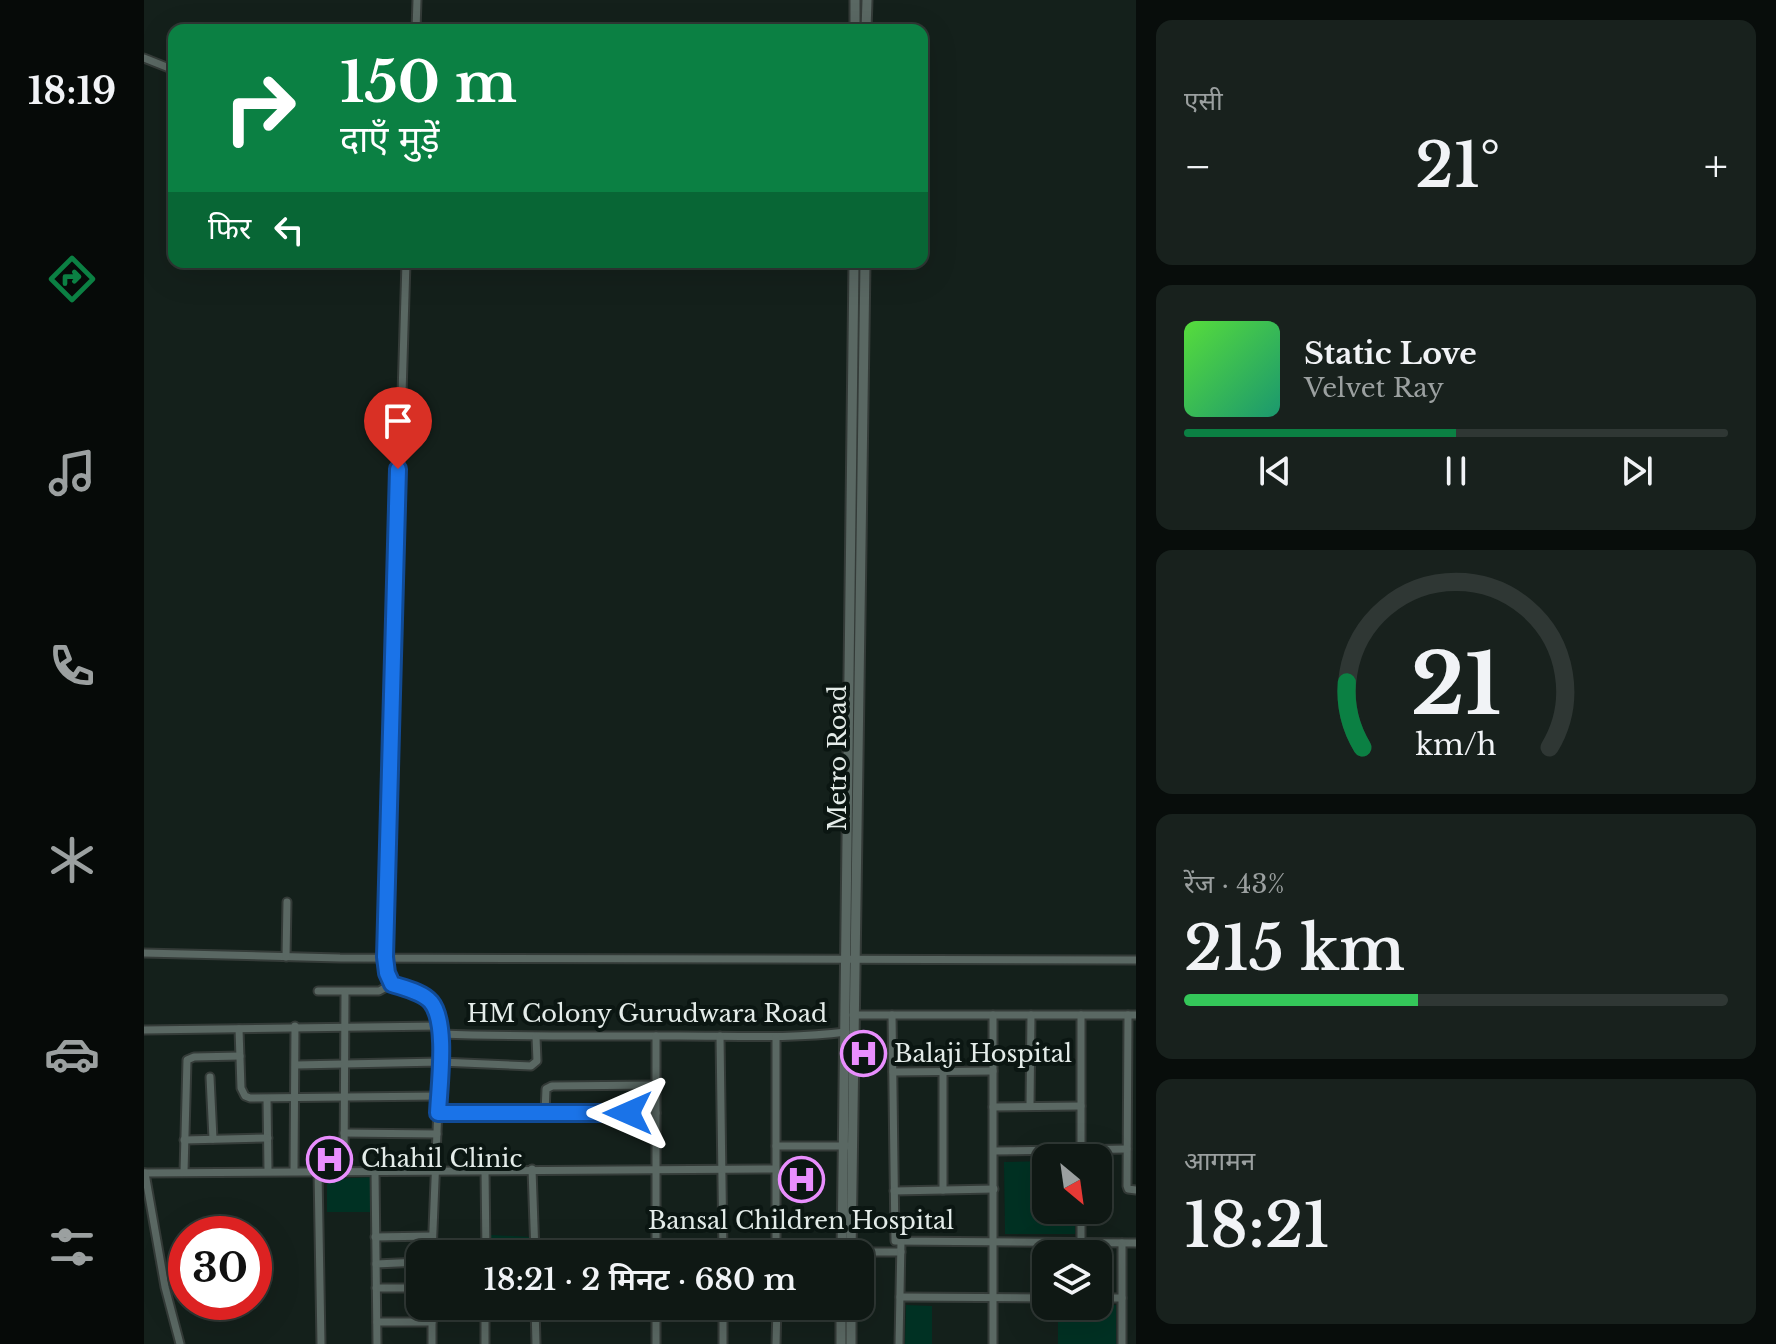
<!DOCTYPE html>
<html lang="hi">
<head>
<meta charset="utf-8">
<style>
	body { margin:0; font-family:"Libre Baskerville","Noto Sans Devanagari",serif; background:#18211d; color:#f1f3f6; height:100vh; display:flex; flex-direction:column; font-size:30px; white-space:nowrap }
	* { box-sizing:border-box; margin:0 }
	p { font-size:26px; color:#9ba0a0 }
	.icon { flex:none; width:44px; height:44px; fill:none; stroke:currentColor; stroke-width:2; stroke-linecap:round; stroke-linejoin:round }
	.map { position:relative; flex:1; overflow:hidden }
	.details { display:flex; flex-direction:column; gap:20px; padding:20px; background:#080d0b; width:640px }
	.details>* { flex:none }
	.top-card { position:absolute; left:24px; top:24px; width:760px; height:244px; border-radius:16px; box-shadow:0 8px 32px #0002,0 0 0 2px #2f3734; background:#0b8043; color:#fff; overflow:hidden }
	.needle { width:52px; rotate:151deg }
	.tools { position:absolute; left:888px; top:1144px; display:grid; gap:16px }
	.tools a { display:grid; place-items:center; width:80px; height:80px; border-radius:16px; background:#0f1814; box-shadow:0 8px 32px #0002,0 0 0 2px #2f3734; font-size:40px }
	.speed { position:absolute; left:24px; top:1216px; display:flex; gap:16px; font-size:40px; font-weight:700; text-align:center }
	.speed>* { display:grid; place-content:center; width:104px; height:104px; border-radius:50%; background:#0f1814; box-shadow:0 8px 32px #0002,0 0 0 2px #2f3734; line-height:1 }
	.speed .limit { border:12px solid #d22; background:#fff; color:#111 }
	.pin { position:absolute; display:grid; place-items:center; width:68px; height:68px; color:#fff; margin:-82px -34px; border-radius:50% 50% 50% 0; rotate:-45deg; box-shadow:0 0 8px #0007 }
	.pin .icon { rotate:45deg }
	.me { position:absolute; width:88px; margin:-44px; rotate:270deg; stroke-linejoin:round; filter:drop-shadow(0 0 6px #0008) }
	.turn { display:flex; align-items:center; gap:28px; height:168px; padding:0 40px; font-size:36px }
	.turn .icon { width:104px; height:104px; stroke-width:2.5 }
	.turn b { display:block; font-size:56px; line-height:68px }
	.then { display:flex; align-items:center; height:76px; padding:0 40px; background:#0003; gap:16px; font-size:30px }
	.big { font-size:60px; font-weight:600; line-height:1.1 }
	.details .tile { flex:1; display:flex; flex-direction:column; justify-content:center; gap:12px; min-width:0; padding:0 28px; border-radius:16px; background:#18211d }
	.details .dial { align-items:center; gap:0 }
	.dial svg { height:208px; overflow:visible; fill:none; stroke:#2f3734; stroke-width:7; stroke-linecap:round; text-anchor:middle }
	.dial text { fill:#f1f3f6; stroke:none }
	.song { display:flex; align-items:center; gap:24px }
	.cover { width:96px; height:96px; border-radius:12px; background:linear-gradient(135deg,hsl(110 70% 55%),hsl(160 70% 35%)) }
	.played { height:8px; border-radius:4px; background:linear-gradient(90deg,#0b8043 50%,#2f3734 50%) }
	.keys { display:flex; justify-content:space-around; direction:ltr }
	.heat { display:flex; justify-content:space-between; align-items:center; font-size:44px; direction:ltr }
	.charge { height:12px; border-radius:6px; background:linear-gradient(90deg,#34c759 43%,#2f3734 0) }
	.trip { position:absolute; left:262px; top:1240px; width:468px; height:80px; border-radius:16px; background:#0f1814; box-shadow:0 8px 32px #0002,0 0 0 2px #2f3734; font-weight:600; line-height:80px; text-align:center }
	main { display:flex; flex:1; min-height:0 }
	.dock { display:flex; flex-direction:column; width:144px; justify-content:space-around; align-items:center; background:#060a08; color:#9ba0a0 }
	.dock .icon { width:56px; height:56px }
	.dock .on { color:#0b8043 }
	.dock b { font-size:36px; color:#f1f3f6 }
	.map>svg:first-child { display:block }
	.green { fill:#003123 }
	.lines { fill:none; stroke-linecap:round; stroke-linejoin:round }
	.minor-casing { stroke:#343b38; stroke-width:11 }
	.tertiary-casing { stroke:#343b38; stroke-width:13 }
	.minor { stroke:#5a6863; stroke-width:7 }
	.tertiary { stroke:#5a6863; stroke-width:9 }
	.route-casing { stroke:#114b97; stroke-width:20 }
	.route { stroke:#1a73e8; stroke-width:14 }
	.labels { text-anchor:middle; stroke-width:8; stroke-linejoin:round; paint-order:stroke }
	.street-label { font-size:24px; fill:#e4ece9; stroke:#0b1612 }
	.poi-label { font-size:24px; fill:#e4ece9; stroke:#0b1612; text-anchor:start }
</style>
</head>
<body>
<main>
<nav class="dock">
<b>18:19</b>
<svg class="icon on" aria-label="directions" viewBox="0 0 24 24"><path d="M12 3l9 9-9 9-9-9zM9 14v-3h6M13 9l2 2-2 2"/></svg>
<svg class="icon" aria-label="music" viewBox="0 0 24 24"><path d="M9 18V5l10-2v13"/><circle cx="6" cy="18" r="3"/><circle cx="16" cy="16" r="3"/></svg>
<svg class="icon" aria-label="phone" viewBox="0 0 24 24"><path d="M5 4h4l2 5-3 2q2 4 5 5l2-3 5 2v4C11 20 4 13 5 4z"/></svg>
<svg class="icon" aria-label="climate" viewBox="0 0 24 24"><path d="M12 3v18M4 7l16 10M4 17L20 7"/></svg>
<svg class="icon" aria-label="car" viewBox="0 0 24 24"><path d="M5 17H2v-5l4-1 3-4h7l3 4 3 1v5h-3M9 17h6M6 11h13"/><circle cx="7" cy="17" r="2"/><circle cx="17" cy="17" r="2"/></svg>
<svg class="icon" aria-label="filters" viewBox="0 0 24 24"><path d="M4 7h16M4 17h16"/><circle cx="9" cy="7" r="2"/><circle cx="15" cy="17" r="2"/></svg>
</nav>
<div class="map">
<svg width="992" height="1344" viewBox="0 0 992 1344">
	<rect width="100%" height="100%" fill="#14201b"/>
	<g class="green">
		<polygon points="902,1161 902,1210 931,1210 931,1234 861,1234 860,1162"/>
		<polygon points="232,1177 232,1212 183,1212 183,1179"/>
		<polygon points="347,1235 388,1237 387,1254 347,1254"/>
		<polygon points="762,1305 788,1306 788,1344 761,1344"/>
		<polygon points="972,1305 972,1344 914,1344 914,1306"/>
	</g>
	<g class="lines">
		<defs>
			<g id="minor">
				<polyline points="272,30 273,0"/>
				<polyline points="0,58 30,70"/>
				<path d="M 262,262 L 241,957 L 248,984 C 284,997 289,994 297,1034 L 288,1254"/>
				<polyline points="0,953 196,958 992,960"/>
				<polyline points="142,957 143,902"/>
				<polyline points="174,991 235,991 248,984"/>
				<polyline points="709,1015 992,1015"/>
				<polyline points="748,1015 751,1241 992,1243"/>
				<polyline points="937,1015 937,1158"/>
				<polyline points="984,1015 983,1186 984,1189 992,1190"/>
				<polyline points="95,1029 97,1088 101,1096 106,1098 295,1096"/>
				<polyline points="0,1030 295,1026"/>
				<path d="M 297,1034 C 377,1037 456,1036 536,1036 C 592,1036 647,1039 702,1032"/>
				<polyline points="576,1036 579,1254"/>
				<polyline points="632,1037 632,1254"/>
				<polyline points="152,1065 296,1062 387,1066 393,1061 392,1037"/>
				<polyline points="749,1072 849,1071"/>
				<polyline points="799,1072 799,1190"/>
				<polyline points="66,1077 69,1139"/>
				<polyline points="123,1099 124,1171"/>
				<polyline points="886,1106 887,1015"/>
				<polyline points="849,1107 937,1106"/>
				<polyline points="294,1113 512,1113"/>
				<polyline points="401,1113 402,1089 408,1086 512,1085"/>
				<polyline points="200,1133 293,1134"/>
				<polyline points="40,1140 124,1138"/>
				<polyline points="632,1146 703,1146"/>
				<polyline points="850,1151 983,1149"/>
				<polyline points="388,1169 391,1254"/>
				<polyline points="341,1170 342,1254"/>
				<polyline points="150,1171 151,1026"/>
				<polyline points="174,1171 177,1344"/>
				<polyline points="200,1171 201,993"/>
				<polyline points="231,1171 233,1344"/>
				<polyline points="40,1172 43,1060 50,1057 96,1056"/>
				<polyline points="0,1173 631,1169"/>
				<polyline points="1,1173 21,1287 36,1344"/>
				<polyline points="750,1191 850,1189"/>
				<polyline points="937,1210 937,1243"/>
				<polyline points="231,1237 288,1236"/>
				<polyline points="707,1252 757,1252"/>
				<polyline points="512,1254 512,1036"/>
				<polyline points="232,1264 276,1262"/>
				<polyline points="232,1288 276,1288"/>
				<polyline points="756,1297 902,1298"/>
				<polyline points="954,1298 978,1298"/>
				<polyline points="288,1306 288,1344"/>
				<polyline points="391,1306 392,1344"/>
				<polyline points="233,1322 288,1322"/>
				<polyline points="341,1344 341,1306"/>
				<polyline points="512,1344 512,1306"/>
				<polyline points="579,1344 579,1306"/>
				<polyline points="632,1344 633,1306"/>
				<polyline points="755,1344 757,1241"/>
				<polyline points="849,1344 849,1015"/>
				<polyline points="978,1344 978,1243"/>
			</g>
			<g id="tertiary">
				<polyline points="711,30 711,0"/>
				<polyline points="722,30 723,0"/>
				<polyline points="698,1254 710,262"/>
				<polyline points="707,1254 721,262"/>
				<polyline points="697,1344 697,1306"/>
				<polyline points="707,1344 707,1306"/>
			</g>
		</defs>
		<use href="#minor" class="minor-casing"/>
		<use href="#tertiary" class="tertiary-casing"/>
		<use href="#minor" class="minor"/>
		<use href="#tertiary" class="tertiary"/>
	</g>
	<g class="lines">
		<defs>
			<path id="route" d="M 254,469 L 241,957 L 243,973 L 248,984 C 260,988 279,992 287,1002 C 304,1022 295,1087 294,1113 L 484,1113"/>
		</defs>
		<use href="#route" class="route-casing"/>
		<use href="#route" class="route"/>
	</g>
	<defs>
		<symbol id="hospital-ring" viewBox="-11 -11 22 22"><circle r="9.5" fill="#0b1612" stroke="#e98efe" stroke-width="1.5"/><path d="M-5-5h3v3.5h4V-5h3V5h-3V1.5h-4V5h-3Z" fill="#e98efe"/></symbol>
	</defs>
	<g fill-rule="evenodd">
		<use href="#hospital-ring" x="694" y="1028" width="51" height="51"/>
		<use href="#hospital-ring" x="160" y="1134" width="51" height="51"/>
		<use href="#hospital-ring" x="632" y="1154" width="51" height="51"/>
	</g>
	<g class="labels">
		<g class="street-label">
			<text transform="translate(694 758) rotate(-90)" y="8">Metro Road</text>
			<text x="503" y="1022">HM Colony Gurudwara Road</text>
		</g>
		<g class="poi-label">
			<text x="750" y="1062">Balaji Hospital</text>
			<text x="217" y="1167">Chahil Clinic</text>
			<text x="657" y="1229" text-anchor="middle">Bansal Children Hospital</text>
		</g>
	</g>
</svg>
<div class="tools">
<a><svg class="needle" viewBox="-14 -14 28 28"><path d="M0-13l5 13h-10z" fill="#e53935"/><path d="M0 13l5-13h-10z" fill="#9ba0a0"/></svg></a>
<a><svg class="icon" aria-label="layers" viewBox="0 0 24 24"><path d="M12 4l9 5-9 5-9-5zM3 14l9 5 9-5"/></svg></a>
</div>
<div class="speed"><div class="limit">30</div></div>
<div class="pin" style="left:254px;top:469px;background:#d93025"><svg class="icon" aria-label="arrive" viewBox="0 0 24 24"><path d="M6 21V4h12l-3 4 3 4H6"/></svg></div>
<svg class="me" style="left:484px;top:1113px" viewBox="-20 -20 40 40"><path d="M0-17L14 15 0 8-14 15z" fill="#1a73e8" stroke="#fff" stroke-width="4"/></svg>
<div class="trip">18:21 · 2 मिनट · 680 m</div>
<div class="top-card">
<div class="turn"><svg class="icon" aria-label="right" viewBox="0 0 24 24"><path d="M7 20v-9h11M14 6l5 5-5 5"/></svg><div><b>150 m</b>दाएँ मुड़ें</div></div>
<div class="then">फिर<svg class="icon" aria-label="left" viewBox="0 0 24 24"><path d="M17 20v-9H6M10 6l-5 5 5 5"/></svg></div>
</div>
</div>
<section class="details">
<div class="tile"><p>एसी</p>
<div class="heat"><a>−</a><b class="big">21°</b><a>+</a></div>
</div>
<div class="tile">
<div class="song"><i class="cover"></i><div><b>Static Love</b><p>Velvet Ray</p></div></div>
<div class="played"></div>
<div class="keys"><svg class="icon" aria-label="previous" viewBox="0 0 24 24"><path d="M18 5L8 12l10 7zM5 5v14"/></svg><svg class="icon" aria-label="pause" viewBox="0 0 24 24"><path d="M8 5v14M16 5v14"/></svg><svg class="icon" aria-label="next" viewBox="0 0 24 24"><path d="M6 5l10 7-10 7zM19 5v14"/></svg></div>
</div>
<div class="tile dial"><svg viewBox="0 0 100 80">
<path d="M14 69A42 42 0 1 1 86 69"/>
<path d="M14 69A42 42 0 0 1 8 44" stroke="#0b8043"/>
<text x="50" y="56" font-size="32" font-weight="700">21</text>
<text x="50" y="72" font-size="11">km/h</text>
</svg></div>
<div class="tile"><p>रेंज · 43%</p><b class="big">215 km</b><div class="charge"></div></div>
<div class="tile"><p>आगमन</p><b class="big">18:21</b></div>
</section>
</main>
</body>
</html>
